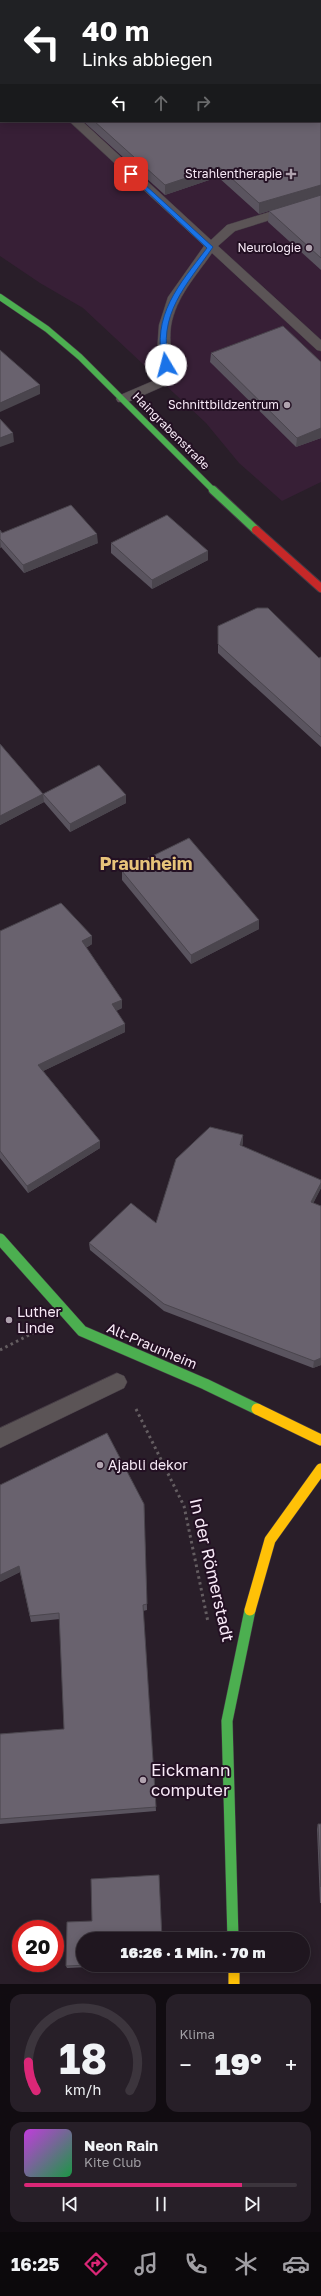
<!DOCTYPE html>
<html lang="de">
<head>
<meta charset="utf-8">
<style>
	body { margin:0; font-family:"Golos Text",sans-serif; background:#271f28; color:#f1f3f6; height:100vh; display:flex; flex-direction:column; font-size:15px; white-space:nowrap }
	* { box-sizing:border-box; margin:0 }
	p { font-size:13px; color:#a19fa4 }
	.icon { flex:none; width:22px; height:22px; fill:none; stroke:currentColor; stroke-width:2; stroke-linecap:round; stroke-linejoin:round }
	.map { position:relative; height:1984px; overflow:hidden }
	.panel { display:flex; flex-direction:column; gap:10px; padding:10px; background:#110c11; flex:1 }
	.panel>* { flex:none }
	.guide { position:absolute; left:0px; top:0px; width:321px; height:122px; box-shadow:0 2px 10px #0003,0 0 0 1px #3c353d; background:#202124; color:#fff; overflow:hidden }
	.speed { position:absolute; left:12px; top:1920px; display:flex; gap:8px; font-size:20px; font-weight:700; text-align:center }
	.speed>* { display:grid; place-content:center; width:52px; height:52px; border-radius:50%; background:#1f161f; box-shadow:0 2px 10px #0003,0 0 0 1px #3c353d; line-height:1 }
	.speed .limit { border:6px solid #d22; background:#fff; color:#111 }
	.pin { position:absolute; display:grid; place-items:center; width:34px; height:34px; color:#fff; margin:-17px; border-radius:8px; box-shadow:0 2px 6px #0006 }
	.me { position:absolute; width:44px; margin:-22px; rotate:352deg; stroke-linejoin:round; filter:drop-shadow(0 0 3px #0008) }
	.turn { display:flex; align-items:center; gap:14px; height:84px; padding:0 16px; font-size:18px }
	.turn .icon { width:52px; height:52px; stroke-width:2.5 }
	.turn b { display:block; font-size:28px; line-height:34px }
	.lanes { display:flex; align-items:center; height:38px; padding:0 16px; background:#0003; justify-content:center; gap:20px; direction:ltr }
	.lanes .off { opacity:.35 }
	.big { font-size:30px; font-weight:800; line-height:1.1 }
	.panel .card { flex:1; display:flex; flex-direction:column; justify-content:center; gap:6px; min-width:0; padding:0 14px; border-radius:12px; background:#271f28 }
	.panel .dial { align-items:center; gap:0 }
	.dial svg { height:104px; overflow:visible; fill:none; stroke:#3c353d; stroke-width:7; stroke-linecap:round; text-anchor:middle }
	.dial text { fill:#f1f3f6; stroke:none }
	.song { display:flex; align-items:center; gap:12px }
	.cover { width:48px; height:48px; border-radius:6px; background:linear-gradient(135deg,hsl(290 70% 55%),hsl(140 70% 35%)) }
	.played { height:4px; border-radius:2px; background:linear-gradient(90deg,#db2777 80%,#3c353d 80%) }
	.keys { display:flex; justify-content:space-around; direction:ltr }
	.heat { display:flex; justify-content:space-between; align-items:center; font-size:22px; direction:ltr }
	.panel .tiles { flex:1; display:grid; gap:10px; grid-template-columns:1fr 1fr }
	.card:last-child { grid-column:span 2 }
	.trip { position:absolute; left:76px; top:1932px; width:234px; height:40px; border-radius:20px; background:#1f161f; box-shadow:0 2px 10px #0003,0 0 0 1px #3c353d; font-weight:800; line-height:40px; text-align:center }
	.menu { display:flex; height:64px; justify-content:space-around; align-items:center; background:#0c090c; color:#a19fa4 }
	.menu .icon { width:28px; height:28px }
	.menu .selected { color:#db2777 }
	.menu b { font-size:18px; color:#f1f3f6 }
	.map>svg:first-child { display:block }
	.built { fill:#371f36 }
	.lines { fill:none; stroke-linecap:round; stroke-linejoin:round }
	.lane-casing { stroke:#453b45; stroke-width:1 }
	.street-casing { stroke:#453b45; stroke-width:1 }
	.fast-far2-casing { stroke:#453b45; stroke-width:7 }
	.fast-far1-casing { stroke:#453b45; stroke-width:10 }
	.fast-casing { stroke:#453b45; stroke-width:12 }
	.slow-casing { stroke:#453b45; stroke-width:12 }
	.jam-casing { stroke:#453b45; stroke-width:10 }
	.path { stroke:#645d61; stroke-width:3; stroke-dasharray:2.5 3.5; stroke-linecap:butt }
	.lane { fill:#5b5456; fill-rule:evenodd }
	.street { fill:#5b5456; fill-rule:evenodd }
	.fast-far2 { stroke:#4caf50; stroke-width:6 }
	.fast-far1 { stroke:#4caf50; stroke-width:8 }
	.fast { stroke:#4caf50; stroke-width:11 }
	.slow { stroke:#ffc107; stroke-width:11 }
	.jam { stroke:#c62828; stroke-width:8 }
	.wall { fill:#5a545f }
	.shaded-wall { fill:#4a454d }
	.building { fill:#69626e; stroke:#4a454d }
	.route { fill:#1a73e8; stroke:#114b97 }
	.poi-dot { fill:#b0a3af; stroke:#231023; stroke-width:1.5 }
	.labels { text-anchor:middle; stroke-width:4; stroke-linejoin:round; paint-order:stroke }
	.far-poi-label { font-size:12px; fill:#f8eaf7; stroke:#231023; text-anchor:end }
	.far-street-label { font-size:12px; fill:#f8eaf7; stroke:#231023 }
	.poi-label { font-size:14px; fill:#f8eaf7; stroke:#231023; text-anchor:start }
	.street-label { font-size:14px; fill:#f8eaf7; stroke:#231023 }
	.near-street-label { font-size:17px; fill:#f8eaf7; stroke:#231023 }
	.near-poi-label { font-size:17px; fill:#f8eaf7; stroke:#231023; text-anchor:start }
	.district-label { font-size:18px; font-weight:bold; fill:#e7c37a; stroke:#231023 }
</style>
</head>
<body>
<div class="map">
<svg width="321" height="1984" viewBox="0 0 321 1984">
	<rect width="100%" height="100%" fill="#291e29"/>
	<polygon class="built" points="28,0 321,0 321,482 282,501 239,463 206,423 83,308 40,283 0,256 0,14 1,121 320,121 320,1 26,1"/>
	<g class="lines">
		<defs>
			<g id="lane">
				<path d="M 69,121 L 82,121 L 211,240 L 227,225 L 321,196 L 321,204 L 235,231 L 218,246 L 321,340 L 321,351 L 317,350 L 212,253 C 196,276 176,297 171,326 C 168,347 176,367 164,386 L 128,402 L 118,402 L 116,399 L 118,396 L 153,381 L 160,365 L 157,352 L 159,325 L 168,297 L 204,246 Z"/>
				<polygon points="117,1373 124,1376 127,1382 124,1388 0,1448 0,1428"/>
			</g>
			<polygon id="street" points="7,0 22,0 6,1"/>
			<polyline id="fast-far2" points="0,297 47,329 80,357 214,491"/>
			<polyline id="fast-far1" points="213,490 256,530"/>
			<g id="fast">
				<polyline points="0,1239 82,1331 205,1384 257,1409"/>
				<polyline points="233,1939 227,1721 250,1610"/>
			</g>
			<g id="slow">
				<polyline points="257,1409 321,1440"/>
				<polyline points="250,1610 270,1540 321,1469"/>
				<polyline points="234,1965 234,1984"/>
			</g>
			<polyline id="jam" points="256,530 321,588"/>
		</defs>
		<use href="#lane" class="lane-casing"/>
		<use href="#street" class="street-casing"/>
		<use href="#fast-far2" class="fast-far2-casing"/>
		<use href="#fast-far1" class="fast-far1-casing"/>
		<use href="#fast" class="fast-casing"/>
		<use href="#slow" class="slow-casing"/>
		<use href="#jam" class="jam-casing"/>
		<g class="path">
			<polyline points="0,1350 35,1332"/>
			<polyline points="136,1409 184,1506 208,1622"/>
		</g>
		<use href="#lane" class="lane"/>
		<use href="#street" class="street"/>
		<use href="#fast-far2" class="fast-far2"/>
		<use href="#fast-far1" class="fast-far1"/>
		<use href="#fast" class="fast"/>
		<use href="#slow" class="slow"/>
		<use href="#jam" class="jam"/>
	</g>
	<g class="wall">
		<polygon points="83,121 320,121 321,195 259,214 218,177 165,195"/>
		<polygon points="321,195 321,270 268,222 269,211"/>
		<polygon points="211,353 321,362 321,438 296,447 210,362"/>
		<polygon points="0,530 2,533 98,543 24,573 1,547 0,548"/>
		<polygon points="111,543 208,551 208,560 152,589 111,553"/>
		<polygon points="218,626 319,658 321,657 321,747 218,653"/>
		<polygon points="0,744 43,794 126,795 126,803 70,832 44,802 0,825"/>
		<polygon points="122,871 259,920 259,929 191,964 122,880"/>
		<polygon points="0,931 92,944 86,948 122,1000 122,1008 116,1011 125,1024 125,1032 43,1071 100,1141 100,1148 28,1193 0,1158"/>
		<polygon points="243,1143 242,1146 321,1188 313,1203 321,1365 313,1368 164,1311 90,1250 89,1243 156,1223"/>
		<polygon points="0,1485 144,1504 147,1610 143,1611 156,1811 0,1824 0,1734 64,1729 60,1619 31,1622 20,1572 0,1582"/>
		<polygon points="318,1824 321,1824 321,1903 320,1903 317,1829"/>
		<polygon points="159,1875 83,1965 132,1965 67,1968 66,1966 92,1921"/>
	</g>
	<g class="shaded-wall">
		<polygon points="219,167 218,177 165,195 165,185"/>
		<polygon points="321,185 321,195 259,214 259,203"/>
		<polygon points="40,385 40,394 0,412 0,403"/>
		<polygon points="321,428 321,438 296,447 297,438"/>
		<polygon points="13,433 14,442 0,447 0,438"/>
		<polygon points="97,534 98,543 24,573 23,565"/>
		<polygon points="0,538 1,547 0,548"/>
		<polygon points="208,551 208,560 152,589 152,580"/>
		<polygon points="43,794 44,802 0,825 0,816"/>
		<polygon points="126,795 126,803 70,832 70,824"/>
		<polygon points="259,920 259,929 191,964 191,955"/>
		<polygon points="92,936 92,944 82,950 82,941"/>
		<polygon points="122,1000 122,1008 112,1013 112,1004"/>
		<polygon points="125,1024 125,1032 39,1073 38,1065"/>
		<polygon points="243,1135 243,1143 239,1153 240,1145"/>
		<polygon points="100,1141 100,1148 28,1193 27,1186"/>
		<polygon points="321,1183 321,1188 310,1210 311,1202"/>
		<polygon points="321,1358 321,1365 313,1368 314,1361"/>
		<polygon points="19,1566 20,1572 0,1582 0,1575"/>
	</g>
	<g class="building">
		<polygon points="143,0 321,0 321,185 259,203 219,167 165,185 94,121 320,121 320,1 139,1"/>
		<polygon points="321,195 321,258 269,211"/>
		<polygon points="283,326 321,362 321,428 297,438 211,353"/>
		<polygon points="0,350 40,385 0,403"/>
		<polygon points="0,419 13,433 0,438"/>
		<polygon points="71,505 97,534 23,565 0,539 0,530 2,533"/>
		<polygon points="167,515 208,551 152,580 111,543"/>
		<polygon points="257,608 268,608 319,658 321,657 321,737 218,644 218,626"/>
		<polygon points="0,744 43,794 99,765 126,795 70,824 43,794 0,816"/>
		<polygon points="189,838 259,920 191,955 122,871"/>
		<polygon points="61,903 92,936 82,941 122,1000 112,1004 125,1024 38,1065 100,1141 27,1186 0,1151 0,931"/>
		<polygon points="210,1127 243,1135 240,1145 321,1180 321,1183 311,1202 321,1206 321,1358 314,1361 164,1304 89,1243 131,1203 156,1223 176,1159"/>
		<polygon points="107,1433 144,1504 147,1604 143,1605 156,1807 0,1819 0,1734 64,1729 59,1613 30,1616 19,1566 0,1575 0,1485"/>
		<polygon points="318,1824 321,1824 321,1887"/>
		<polygon points="159,1875 162,1939 83,1939 83,1965 88,1965 66,1966 67,1922 92,1921 91,1879"/>
	</g>
	<path class="route" d="M 131,172 L 213,247 C 186,286 157,314 169,365 L 166,367 L 163,365 C 151,315 179,285 207,248 L 129,175 Z"/>
	<g class="poi-dot">
		<path d="M289 168h4v4h4v4h-4v4h-4v-4h-4v-4h4z"/>
		<circle cx="309" cy="248" r="4"/>
		<circle cx="287" cy="405" r="4"/>
		<circle cx="9" cy="1320" r="4"/>
		<circle cx="100" cy="1465" r="4"/>
		<circle cx="143" cy="1780" r="4"/>
	</g>
	<g class="labels">
		<g class="far-poi-label">
			<text x="282" y="178">Strahlentherapie</text>
			<text x="301" y="252">Neurologie</text>
			<text x="279" y="409">Schnittbildzentrum</text>
		</g>
		<g class="far-street-label">
			<text transform="translate(171 431) rotate(45)" y="4">Haingrabenstraße</text>
		</g>
		<g class="poi-label">
			<text x="17" y="1317">Luther<tspan x="17" dy="16">Linde</tspan></text>
			<text x="108" y="1470">Ajabli dekor</text>
		</g>
		<g class="street-label">
			<text transform="translate(152 1346) rotate(23)" y="5">Alt-Praunheim</text>
		</g>
		<g class="near-street-label">
			<text transform="translate(212 1570) rotate(77)" y="6">In der Römerstadt</text>
		</g>
		<g class="near-poi-label">
			<text x="151" y="1776">Eickmann<tspan x="151" dy="20">computer</tspan></text>
		</g>
		<g class="district-label">
			<text x="146" y="870">Praunheim</text>
		</g>
	</g>
</svg>
<div class="speed"><div class="limit">20</div></div>
<div class="pin" style="left:131px;top:174px;background:#d93025"><svg class="icon" aria-label="arrive" viewBox="0 0 24 24"><path d="M6 21V4h12l-3 4 3 4H6"/></svg></div>
<svg class="me" style="left:166px;top:365px" viewBox="-20 -20 40 40"><circle r="19" fill="#fff"/><path d="M0-13L10 11 0 6-10 11z" fill="#1a73e8"/></svg>
<div class="trip">16:26 · 1 Min. · 70 m</div>
<div class="guide">
<div class="turn"><svg class="icon" aria-label="left" viewBox="0 0 24 24"><path d="M17 20v-9H6M10 6l-5 5 5 5"/></svg><div><b>40 m</b>Links abbiegen</div></div>
<div class="lanes"><svg class="icon" aria-label="left" viewBox="0 0 24 24"><path d="M17 20v-9H6M10 6l-5 5 5 5"/></svg><svg class="icon off" aria-label="ahead" viewBox="0 0 24 24"><path d="M12 20V5M6 11l6-6 6 6"/></svg><svg class="icon off" aria-label="right" viewBox="0 0 24 24"><path d="M7 20v-9h11M14 6l5 5-5 5"/></svg></div>
</div>
</div>
<section class="panel">
<div class="tiles">
<div class="card dial"><svg viewBox="0 0 100 80">
<path d="M14 69A42 42 0 1 1 86 69"/>
<path d="M14 69A42 42 0 0 1 8 47" stroke="#db2777"/>
<text x="50" y="56" font-size="32" font-weight="700">18</text>
<text x="50" y="72" font-size="11">km/h</text>
</svg></div>
<div class="card"><p>Klima</p>
<div class="heat"><a>−</a><b class="big">19°</b><a>+</a></div>
</div>
<div class="card">
<div class="song"><i class="cover"></i><div><b>Neon Rain</b><p>Kite Club</p></div></div>
<div class="played"></div>
<div class="keys"><svg class="icon" aria-label="previous" viewBox="0 0 24 24"><path d="M18 5L8 12l10 7zM5 5v14"/></svg><svg class="icon" aria-label="pause" viewBox="0 0 24 24"><path d="M8 5v14M16 5v14"/></svg><svg class="icon" aria-label="next" viewBox="0 0 24 24"><path d="M6 5l10 7-10 7zM19 5v14"/></svg></div>
</div>
</div>
</section>
<nav class="menu">
<b>16:25</b>
<svg class="icon selected" aria-label="directions" viewBox="0 0 24 24"><path d="M12 3l9 9-9 9-9-9zM9 14v-3h6M13 9l2 2-2 2"/></svg>
<svg class="icon" aria-label="music" viewBox="0 0 24 24"><path d="M9 18V5l10-2v13"/><circle cx="6" cy="18" r="3"/><circle cx="16" cy="16" r="3"/></svg>
<svg class="icon" aria-label="phone" viewBox="0 0 24 24"><path d="M5 4h4l2 5-3 2q2 4 5 5l2-3 5 2v4C11 20 4 13 5 4z"/></svg>
<svg class="icon" aria-label="climate" viewBox="0 0 24 24"><path d="M12 3v18M4 7l16 10M4 17L20 7"/></svg>
<svg class="icon" aria-label="car" viewBox="0 0 24 24"><path d="M5 17H2v-5l4-1 3-4h7l3 4 3 1v5h-3M9 17h6M6 11h13"/><circle cx="7" cy="17" r="2"/><circle cx="17" cy="17" r="2"/></svg>
</nav>
</body>
</html>
